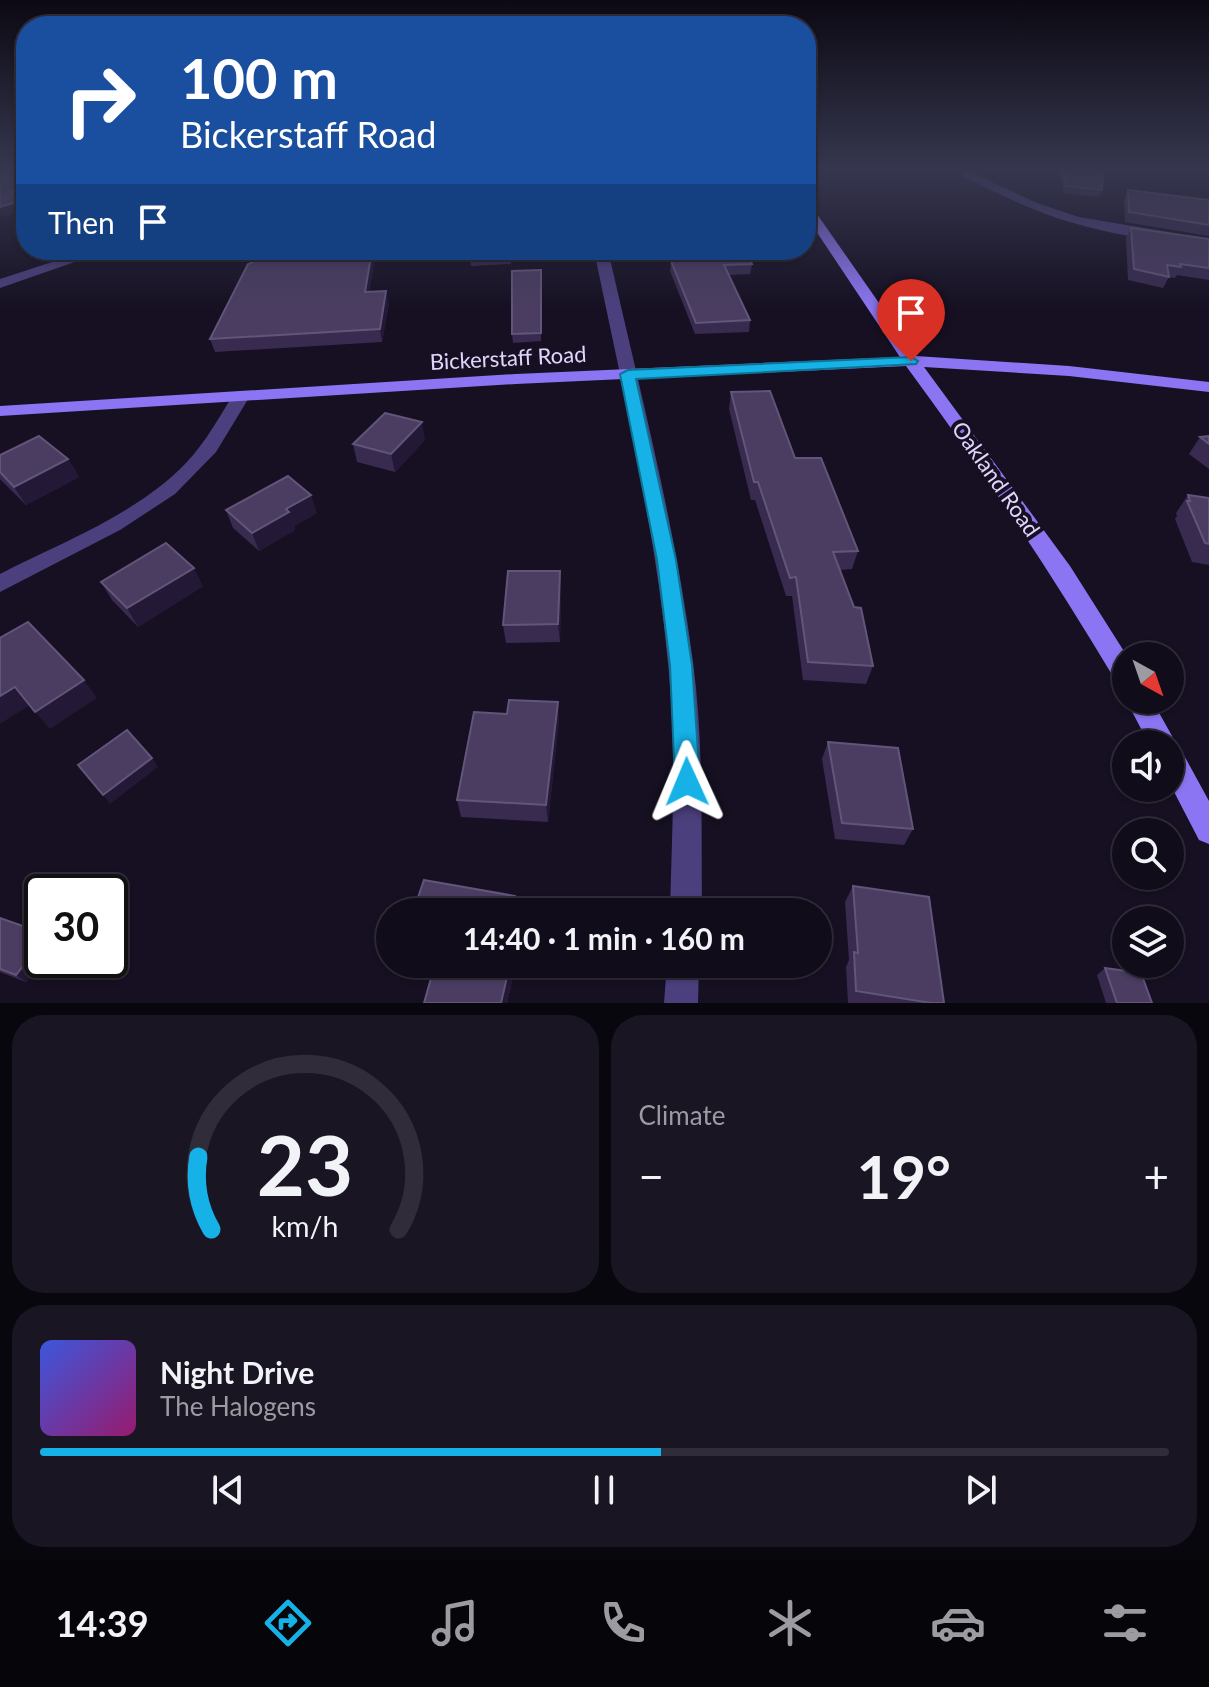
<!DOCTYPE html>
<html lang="en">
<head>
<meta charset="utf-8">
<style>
	body { margin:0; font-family:Lato,sans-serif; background:#191523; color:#f1f3f6; height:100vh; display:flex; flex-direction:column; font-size:30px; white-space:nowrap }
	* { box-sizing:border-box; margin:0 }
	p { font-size:26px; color:#9c9ba2 }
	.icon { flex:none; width:44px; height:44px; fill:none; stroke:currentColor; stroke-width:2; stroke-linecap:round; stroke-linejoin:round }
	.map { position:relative; height:1003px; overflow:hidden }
	.panel { display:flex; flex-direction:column; gap:12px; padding:12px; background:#09070e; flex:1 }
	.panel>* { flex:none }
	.hud { position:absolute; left:16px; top:16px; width:800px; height:244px; border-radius:32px; box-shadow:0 2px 6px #0004,0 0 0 2px #302c39; background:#1a4fa0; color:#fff; overflow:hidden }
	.needle { width:52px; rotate:140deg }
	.fabs { position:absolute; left:1112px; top:642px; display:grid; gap:16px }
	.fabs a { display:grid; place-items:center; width:72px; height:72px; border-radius:50%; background:#100c1a; box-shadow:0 2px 6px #0004,0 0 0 2px #302c39; font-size:40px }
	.speed { position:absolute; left:24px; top:874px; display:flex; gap:16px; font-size:40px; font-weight:700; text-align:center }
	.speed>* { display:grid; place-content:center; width:104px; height:104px; border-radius:50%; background:#100c1a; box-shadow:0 2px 6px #0004,0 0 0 2px #302c39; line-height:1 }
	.speed .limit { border:4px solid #111; border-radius:12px; background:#fff; color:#111 }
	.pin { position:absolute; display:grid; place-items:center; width:68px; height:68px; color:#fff; margin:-82px -34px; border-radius:50% 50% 50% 0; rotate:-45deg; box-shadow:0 0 8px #0007 }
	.pin .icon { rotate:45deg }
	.me { position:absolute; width:88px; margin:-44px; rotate:359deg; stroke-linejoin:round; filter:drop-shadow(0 0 6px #0008) }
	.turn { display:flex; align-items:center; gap:28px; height:168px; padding:0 32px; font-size:36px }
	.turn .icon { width:104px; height:104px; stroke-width:2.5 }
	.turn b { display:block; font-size:56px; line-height:68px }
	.then { display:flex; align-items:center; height:76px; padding:0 32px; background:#0003; gap:16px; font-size:30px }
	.big { font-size:60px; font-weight:700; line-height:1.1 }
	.panel .card { flex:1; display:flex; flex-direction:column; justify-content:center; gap:12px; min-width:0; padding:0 28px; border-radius:32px; background:#191523 }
	.panel .dial { align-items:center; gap:0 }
	.dial svg { height:208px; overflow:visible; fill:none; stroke:#302c39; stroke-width:7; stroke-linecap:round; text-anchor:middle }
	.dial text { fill:#f1f3f6; stroke:none }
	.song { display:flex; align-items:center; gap:24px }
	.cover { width:96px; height:96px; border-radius:12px; background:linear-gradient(135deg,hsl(230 70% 55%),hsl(320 70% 35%)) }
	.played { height:8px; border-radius:4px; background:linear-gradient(90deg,#16b2e7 55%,#302c39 55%) }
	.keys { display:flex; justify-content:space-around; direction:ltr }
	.heat { display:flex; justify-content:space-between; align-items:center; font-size:44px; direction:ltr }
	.panel .tiles { flex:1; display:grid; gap:12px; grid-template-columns:1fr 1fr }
	.card:last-child { grid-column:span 2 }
	.trip { position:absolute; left:376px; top:898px; width:456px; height:80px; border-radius:40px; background:#100c1a; box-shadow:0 2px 6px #0004,0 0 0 2px #302c39; font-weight:700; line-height:80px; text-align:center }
	.tab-bar { display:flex; height:128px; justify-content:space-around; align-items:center; background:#06050a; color:#9c9ba2 }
	.tab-bar .icon { width:56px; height:56px }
	.tab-bar .active { color:#16b2e7 }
	.tab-bar b { font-size:36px; color:#f1f3f6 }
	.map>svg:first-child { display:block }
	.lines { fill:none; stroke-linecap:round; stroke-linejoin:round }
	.street { fill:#4b407d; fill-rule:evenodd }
	.secondary { fill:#8c75f2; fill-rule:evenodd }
	.wall { fill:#382b4f }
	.shaded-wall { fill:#231835 }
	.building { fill:#4a3d61; stroke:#61557a; stroke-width:2 }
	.route { fill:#16b2e7; stroke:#0e7496; stroke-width:2 }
	.labels { text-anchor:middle; stroke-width:8; stroke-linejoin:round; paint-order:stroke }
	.street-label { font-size:22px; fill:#e0d5fb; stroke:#161022 }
</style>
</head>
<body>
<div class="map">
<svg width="1209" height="1003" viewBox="0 0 1209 1003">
	<rect width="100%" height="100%" fill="#161022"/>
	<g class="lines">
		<g class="street">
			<path d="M 962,172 L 970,172 L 1037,203 L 1079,217 L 1209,239 L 1209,247 C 1162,241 1115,236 1070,222 C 1032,211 997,193 962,176 Z"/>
			<polygon points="89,250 109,250 0,288 0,279"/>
			<path d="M 594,250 L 608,250 C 639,387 675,523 693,662 C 704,745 701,829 702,912 L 670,912 C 672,829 677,746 668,663 C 655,524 622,387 594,250 Z"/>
			<path d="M 241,391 L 250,396 L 216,452 L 175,494 L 120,530 L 0,592 L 0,574 C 62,542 136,515 186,463 C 206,442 219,417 235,392 Z"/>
			<polygon points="667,964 699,964 698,1003 664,1003"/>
		</g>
		<g class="secondary">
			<path d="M 806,203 L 810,204 L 916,356 L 1069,366 L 1209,382 L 1209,392 L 1069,376 L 924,367 L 1070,566 L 1127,656 L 1126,686 L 1117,683 C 1052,574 982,469 906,366 L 516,384 L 0,416 L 0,406 L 516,374 L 900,357 L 806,216 Z"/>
			<polygon points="1126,700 1152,700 1172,736 1175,747 1180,748 1209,801 1209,844 1199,840 1170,784 1170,744 1149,744"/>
		</g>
	</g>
	<g class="wall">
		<polygon points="1057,168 1103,168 1102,190 1099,197 1064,193"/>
		<polygon points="1128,190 1209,200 1209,236 1125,222 1124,200"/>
		<polygon points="1131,228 1209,239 1209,280 1177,275 1175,278 1169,277 1163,288 1128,280 1126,238"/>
		<polygon points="376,250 369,292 389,303 382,342 215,352 210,339"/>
		<polygon points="510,250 511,264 471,266 470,258"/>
		<polygon points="690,250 745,250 752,264 750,274 729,275 750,320 749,332 695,334 670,271 671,261 694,260"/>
		<polygon points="541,270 541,341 513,343 512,334"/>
		<polygon points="731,392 795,458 858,551 852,569 840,570 873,666 866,684 803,680 792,596 786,596 755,500 751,500 729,409"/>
		<polygon points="1209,436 1209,469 1189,454 1200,437"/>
		<polygon points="425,440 395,472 357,462 353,444"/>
		<polygon points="0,455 68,459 79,477 26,505 0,479"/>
		<polygon points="1188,495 1209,498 1209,565 1192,562 1175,519 1177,516 1176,513"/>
		<polygon points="226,510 317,513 294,526 295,530 259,551 233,528"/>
		<polygon points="560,571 561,589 560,642 506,643 503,625"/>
		<polygon points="101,582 203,586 138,627 112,600"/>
		<polygon points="559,720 548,822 461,817 457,800"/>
		<polygon points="828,742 913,829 904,845 835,839 822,759"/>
		<polygon points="853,886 944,1003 848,1003 846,967 849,960 845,902"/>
		<polygon points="0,918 37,931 42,936 41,947 42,960 43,960 26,982 0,972"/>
		<polygon points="411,964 516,964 507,1003 424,1003 434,968"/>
		<polygon points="1105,968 1152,1003 1106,1003 1097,975"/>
	</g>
	<g class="shaded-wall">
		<polygon points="26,188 26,199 15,202 11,192"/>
		<polygon points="24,200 26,204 26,210 0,217 0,207"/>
		<polygon points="372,250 376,250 367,304 365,292"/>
		<polygon points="386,291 389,303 382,342 380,329"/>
		<polygon points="422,422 425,440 395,472 391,454"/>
		<polygon points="68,459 79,477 26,505 14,487"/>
		<polygon points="311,495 317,513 294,526 295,530 259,551 252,533 286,509"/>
		<polygon points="194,568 203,586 138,627 127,608"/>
		<polygon points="560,571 561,589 560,642 558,624"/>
		<polygon points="84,680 97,698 50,729 35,712"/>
		<polygon points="15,687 30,705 0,724 0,696"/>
		<polygon points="558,702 559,720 548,822 546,805"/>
		<polygon points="152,758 158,767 110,804 103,795"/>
		<polygon points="515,896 518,912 511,912"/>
		<polygon points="37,931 42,936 41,947 42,960 43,960 26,982 16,975 30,942"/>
		<polygon points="510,964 516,964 507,1003 501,1003"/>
	</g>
	<g class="building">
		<polygon points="0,168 26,168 26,188 11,192 24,200 0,207"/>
		<polygon points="1062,168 1103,168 1102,190 1066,186"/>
		<polygon points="1128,190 1209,200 1209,225 1129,212"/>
		<polygon points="1131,228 1209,239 1209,268 1180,264 1181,267 1167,265 1169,277 1134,269"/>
		<polygon points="285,250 372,250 365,292 386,291 380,329 210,339 248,264"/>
		<polygon points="470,250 510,250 510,256 470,258"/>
		<polygon points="694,250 745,250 752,264 724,265 750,320 696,323 671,261 698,260"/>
		<polygon points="541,270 541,333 512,334 512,271"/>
		<polygon points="770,391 795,458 821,458 858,551 833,552 854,607 861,608 873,666 808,662 796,577 790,578 758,482 754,482 731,392"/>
		<polygon points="385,413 422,422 391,454 353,444"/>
		<polygon points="39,436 68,459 14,487 0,472 0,455"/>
		<polygon points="1209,436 1209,444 1200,437"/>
		<polygon points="288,476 311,495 286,509 289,512 252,533 226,510"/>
		<polygon points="1188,495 1209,498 1209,544 1205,543 1187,501 1190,501"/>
		<polygon points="166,543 194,568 127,608 101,582"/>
		<polygon points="508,571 560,571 558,624 503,625"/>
		<polygon points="28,622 84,680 35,712 15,687 0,696 0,638"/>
		<polygon points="509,700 558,702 546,805 457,800 474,712 507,714"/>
		<polygon points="127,730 152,758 103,795 78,765"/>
		<polygon points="828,742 898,748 913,829 842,823"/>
		<polygon points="424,880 515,896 511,912 413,912"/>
		<polygon points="853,886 929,897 944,1003 931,1003 856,991 854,952 858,953"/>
		<polygon points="0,918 37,931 30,942 39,946 16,975 0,969"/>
		<polygon points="435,964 510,964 501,1003 424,1003"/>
		<polygon points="1105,968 1141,973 1152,1003 1117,1003"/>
	</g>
	<linearGradient id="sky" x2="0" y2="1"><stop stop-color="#0c0913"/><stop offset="0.55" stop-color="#36374f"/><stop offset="1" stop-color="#36374f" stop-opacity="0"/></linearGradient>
	<rect width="1209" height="308" fill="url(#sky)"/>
	<polygon class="route" points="911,357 918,361 916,364 636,379 676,560 692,665 700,782 696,790 687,794 678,790 675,782 670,665 657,560 620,374 628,370"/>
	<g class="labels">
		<g class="street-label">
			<text transform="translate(508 358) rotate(-3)" y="8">Bickerstaff Road</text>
			<text transform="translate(996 479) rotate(55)" y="8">Oakland Road</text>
		</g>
	</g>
</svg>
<div class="fabs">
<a><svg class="needle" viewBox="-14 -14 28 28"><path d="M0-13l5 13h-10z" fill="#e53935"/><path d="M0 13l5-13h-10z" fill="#9c9ba2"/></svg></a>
<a><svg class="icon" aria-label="sound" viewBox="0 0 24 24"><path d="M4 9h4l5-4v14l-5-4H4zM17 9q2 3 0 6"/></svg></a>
<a><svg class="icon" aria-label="search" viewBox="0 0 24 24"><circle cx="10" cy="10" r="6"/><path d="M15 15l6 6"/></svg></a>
<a><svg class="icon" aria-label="layers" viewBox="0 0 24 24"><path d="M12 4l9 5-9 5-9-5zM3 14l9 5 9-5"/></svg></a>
</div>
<div class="speed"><div class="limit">30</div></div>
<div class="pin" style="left:911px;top:361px;background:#d93025"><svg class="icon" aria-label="arrive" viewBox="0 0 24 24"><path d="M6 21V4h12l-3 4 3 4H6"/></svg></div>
<svg class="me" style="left:687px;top:782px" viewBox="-20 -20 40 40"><path d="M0-17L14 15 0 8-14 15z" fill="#16b2e7" stroke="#fff" stroke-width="4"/></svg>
<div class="trip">14:40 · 1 min · 160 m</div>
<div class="hud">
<div class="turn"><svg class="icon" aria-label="right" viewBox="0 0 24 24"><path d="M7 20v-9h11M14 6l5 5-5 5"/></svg><div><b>100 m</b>Bickerstaff Road</div></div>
<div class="then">Then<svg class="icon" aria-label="arrive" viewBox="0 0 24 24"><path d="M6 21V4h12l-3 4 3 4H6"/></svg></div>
</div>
</div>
<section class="panel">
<div class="tiles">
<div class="card dial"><svg viewBox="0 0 100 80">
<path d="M14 69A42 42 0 1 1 86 69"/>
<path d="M14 69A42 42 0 0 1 9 41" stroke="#16b2e7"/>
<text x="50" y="56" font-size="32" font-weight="700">23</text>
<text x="50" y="72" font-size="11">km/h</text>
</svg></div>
<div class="card"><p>Climate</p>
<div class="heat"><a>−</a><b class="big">19°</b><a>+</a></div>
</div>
<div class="card">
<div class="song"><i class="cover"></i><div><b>Night Drive</b><p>The Halogens</p></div></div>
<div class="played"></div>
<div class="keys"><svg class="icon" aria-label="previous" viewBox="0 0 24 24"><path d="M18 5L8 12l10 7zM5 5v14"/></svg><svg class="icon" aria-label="pause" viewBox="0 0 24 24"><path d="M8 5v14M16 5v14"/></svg><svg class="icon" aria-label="next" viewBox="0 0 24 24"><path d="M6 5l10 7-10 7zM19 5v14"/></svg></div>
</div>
</div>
</section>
<nav class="tab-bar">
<b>14:39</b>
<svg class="icon active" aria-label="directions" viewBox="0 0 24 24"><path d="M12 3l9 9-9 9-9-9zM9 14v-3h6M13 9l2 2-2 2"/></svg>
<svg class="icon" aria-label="music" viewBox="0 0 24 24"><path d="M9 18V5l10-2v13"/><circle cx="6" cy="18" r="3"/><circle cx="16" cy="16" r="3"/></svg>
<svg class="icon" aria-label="phone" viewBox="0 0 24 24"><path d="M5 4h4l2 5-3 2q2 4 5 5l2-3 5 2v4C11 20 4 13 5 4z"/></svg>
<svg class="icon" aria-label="climate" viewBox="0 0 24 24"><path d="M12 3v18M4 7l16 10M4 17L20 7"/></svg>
<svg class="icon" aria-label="car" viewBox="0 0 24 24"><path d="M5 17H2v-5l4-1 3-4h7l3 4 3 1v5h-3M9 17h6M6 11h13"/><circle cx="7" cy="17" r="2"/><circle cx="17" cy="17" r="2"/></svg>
<svg class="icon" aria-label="filters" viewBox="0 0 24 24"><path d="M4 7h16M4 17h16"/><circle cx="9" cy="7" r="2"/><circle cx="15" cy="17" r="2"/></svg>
</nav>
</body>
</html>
